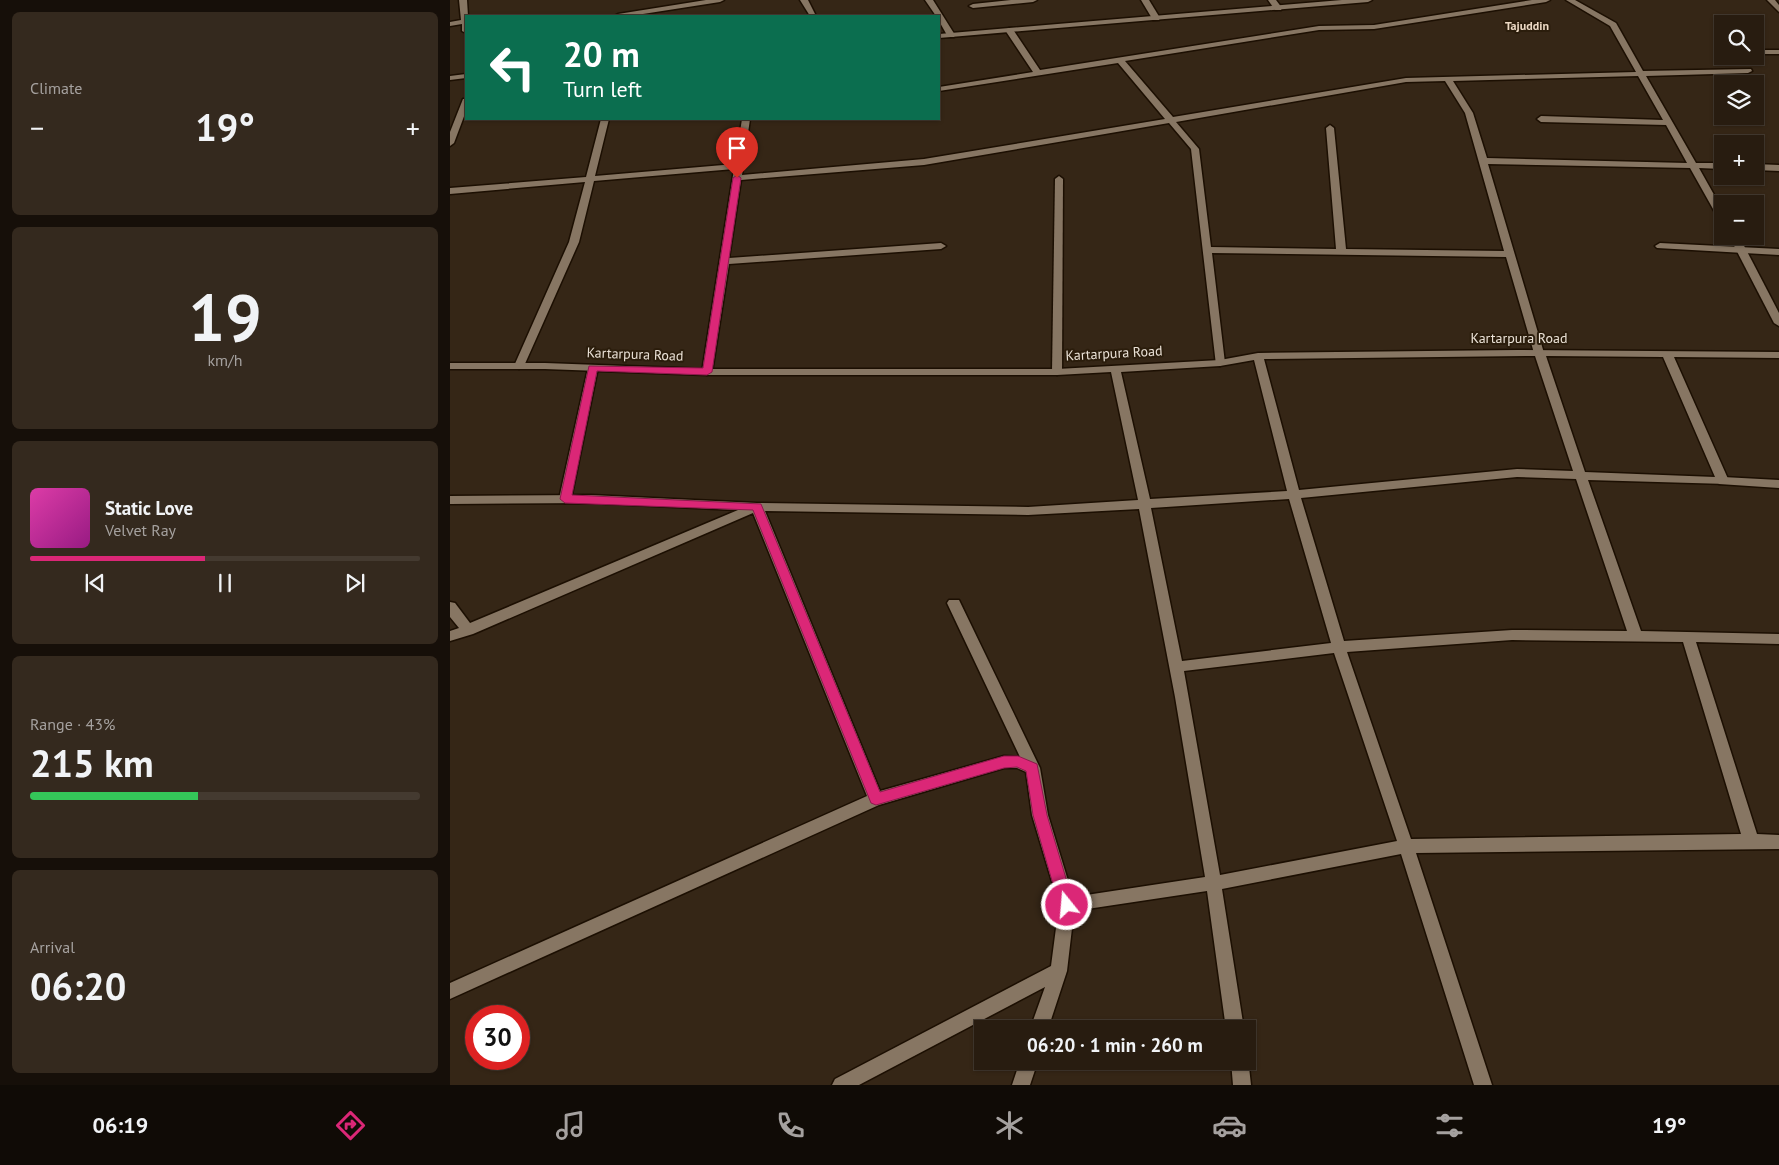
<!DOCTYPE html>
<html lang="en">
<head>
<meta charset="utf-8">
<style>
	body { margin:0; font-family:"PT Sans",sans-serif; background:#34291e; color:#f1f3f6; height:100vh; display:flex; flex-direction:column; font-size:19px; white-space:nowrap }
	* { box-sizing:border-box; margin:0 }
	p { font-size:16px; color:#a5a19f }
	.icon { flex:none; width:28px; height:28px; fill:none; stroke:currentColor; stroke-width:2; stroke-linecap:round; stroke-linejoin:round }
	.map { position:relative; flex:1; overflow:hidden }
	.details { display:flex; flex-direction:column; gap:12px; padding:12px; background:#160f09; width:450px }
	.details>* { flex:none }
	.top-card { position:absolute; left:15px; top:15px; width:475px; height:105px; border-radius:0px; box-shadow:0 1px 4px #0004,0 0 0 1px #443a30; background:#0b6e4f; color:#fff; overflow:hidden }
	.fabs { position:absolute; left:1264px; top:15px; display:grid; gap:10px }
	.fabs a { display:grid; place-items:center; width:50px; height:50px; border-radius:0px; background:#281c10; box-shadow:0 1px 4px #0004,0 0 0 1px #443a30; font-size:25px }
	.speed { position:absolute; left:15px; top:1005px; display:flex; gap:10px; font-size:25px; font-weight:700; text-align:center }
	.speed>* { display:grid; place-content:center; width:65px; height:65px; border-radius:50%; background:#281c10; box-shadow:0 1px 4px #0004,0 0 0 1px #443a30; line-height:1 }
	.speed .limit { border:8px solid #d22; background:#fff; color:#111 }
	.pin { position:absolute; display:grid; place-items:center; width:42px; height:42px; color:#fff; margin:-51px -21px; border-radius:50% 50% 50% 0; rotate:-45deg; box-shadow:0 0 5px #0007 }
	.pin .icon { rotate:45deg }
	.me { position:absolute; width:55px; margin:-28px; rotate:343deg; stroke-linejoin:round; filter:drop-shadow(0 0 4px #0008) }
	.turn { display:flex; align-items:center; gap:18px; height:105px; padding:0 15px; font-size:22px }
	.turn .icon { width:65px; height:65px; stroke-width:2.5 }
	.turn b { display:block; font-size:35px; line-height:42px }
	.big { font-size:38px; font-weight:600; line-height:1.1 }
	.details .card { flex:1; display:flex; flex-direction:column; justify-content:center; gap:8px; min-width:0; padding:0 18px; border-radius:8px; background:#34291e }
	.details .dial { align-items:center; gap:0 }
	.dial b { font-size:65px; line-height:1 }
	.song { display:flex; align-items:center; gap:15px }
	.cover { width:60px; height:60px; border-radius:8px; background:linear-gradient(135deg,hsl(320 70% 55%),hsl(310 70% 35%)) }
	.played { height:5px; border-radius:2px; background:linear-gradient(90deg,#db2777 45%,#443a30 45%) }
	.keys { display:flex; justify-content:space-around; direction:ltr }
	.heat { display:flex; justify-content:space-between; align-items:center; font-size:28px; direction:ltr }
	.charge { height:8px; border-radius:4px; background:linear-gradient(90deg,#34c759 43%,#443a30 0) }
	.trip { position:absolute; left:524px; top:1020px; width:282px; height:50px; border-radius:0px; background:#281c10; box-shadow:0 1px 4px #0004,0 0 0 1px #443a30; font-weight:600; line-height:50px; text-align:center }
	.dock { display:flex; height:80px; justify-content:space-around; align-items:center; background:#100b06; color:#a5a19f }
	.dock .icon { width:35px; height:35px }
	.dock .selected { color:#db2777 }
	.dock b { font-size:22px; color:#f1f3f6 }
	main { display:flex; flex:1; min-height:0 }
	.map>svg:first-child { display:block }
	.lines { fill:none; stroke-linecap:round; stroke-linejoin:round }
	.service-casing { stroke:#1c0f02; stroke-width:3 }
	.pedestrian-casing { stroke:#1c0f02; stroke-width:3 }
	.minor-casing { stroke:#1c0f02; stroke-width:3 }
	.service { fill:#877663; fill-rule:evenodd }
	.pedestrian { fill:#877663; fill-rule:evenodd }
	.minor { fill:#877663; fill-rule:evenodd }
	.route { fill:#db2777; stroke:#8e194d }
	.labels { text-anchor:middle; stroke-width:4; stroke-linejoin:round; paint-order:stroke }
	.far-neighbourhood-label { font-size:12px; font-weight:bold; fill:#ecd9c4; stroke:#2b1d0c }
	.street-label { font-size:14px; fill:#ebe2d7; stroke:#2b1d0c }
</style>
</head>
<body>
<main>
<section class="details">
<div class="card"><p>Climate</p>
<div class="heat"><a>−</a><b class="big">19°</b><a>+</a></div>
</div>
<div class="card dial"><b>19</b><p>km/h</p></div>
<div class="card">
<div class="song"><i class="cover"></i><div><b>Static Love</b><p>Velvet Ray</p></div></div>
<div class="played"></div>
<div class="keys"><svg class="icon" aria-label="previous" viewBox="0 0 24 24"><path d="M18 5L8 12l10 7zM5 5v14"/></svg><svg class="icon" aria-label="pause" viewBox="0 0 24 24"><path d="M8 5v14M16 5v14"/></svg><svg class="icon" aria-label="next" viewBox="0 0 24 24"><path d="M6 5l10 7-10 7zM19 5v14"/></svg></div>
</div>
<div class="card"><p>Range · 43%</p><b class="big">215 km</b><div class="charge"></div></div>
<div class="card"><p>Arrival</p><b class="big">06:20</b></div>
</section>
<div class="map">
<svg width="1329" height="1085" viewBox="0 0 1329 1085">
	<rect width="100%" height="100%" fill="#352616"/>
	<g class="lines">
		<defs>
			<g id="service">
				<polygon points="9,0 17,0 18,16 16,16 16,33 12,31 12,24 0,26 0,22 11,20"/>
				<polygon points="256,0 274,0 270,2 180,16 164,16 168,14"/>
				<polygon points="350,0 358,0 366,16 360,16"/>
				<polygon points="475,0 483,0 505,35 504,37 498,37 489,21 489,16 486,16"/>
				<polygon points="561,0 587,0 583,2 523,8 519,6 523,4"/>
				<polygon points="691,0 699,0 710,18 709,20 703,20"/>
				<polygon points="818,0 826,0 832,8 831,10 825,10"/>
				<path d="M 1082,0 L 1100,0 L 1096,2 L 924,29 L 869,30 L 675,61 L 723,117 L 956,78 L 1186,72 L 1160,26 L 1116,0 L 1125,0 L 1166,23 L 1193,71 L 1301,69 L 1302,71 L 1298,73 L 1196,76 L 1246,163 L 1272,163 L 1272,169 L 1249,168 L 1272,209 L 1272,219 L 1267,216 L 1240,168 L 1038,164 L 1094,353 L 1089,356 L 1084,353 L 1056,257 L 762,253 L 775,363 L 770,366 L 766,365 L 741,149 L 719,123 L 474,165 L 291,180 L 279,258 L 491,243 L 496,246 L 491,249 L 279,264 L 262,372 L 257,375 L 252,372 L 284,169 L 144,181 L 129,242 L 74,366 L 69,369 L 64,366 L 119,242 L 135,182 L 0,194 L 0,188 L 136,177 L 151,119 L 159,119 L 145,176 L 285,164 L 292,119 L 300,119 L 292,175 L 474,159 L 715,119 L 668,63 L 489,91 L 489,87 L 583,72 L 555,30 L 559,28 L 562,28 L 590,70 L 869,26 L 924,25 ZM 1188,76 L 1213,120 L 1091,116 L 1087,119 L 1091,122 L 1216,125 L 1237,163 L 1037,158 L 1023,113 L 1003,81 ZM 995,81 L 1015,113 L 1054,251 L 896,249 L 884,128 L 880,125 L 876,128 L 886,249 L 761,247 L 749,149 L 726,122 L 956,82 Z"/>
				<polygon points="1317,0 1325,0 1329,5 1329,12"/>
				<rect x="1305" y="50" width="24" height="4"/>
				<polygon points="13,99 16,99 16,111 4,143 0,146 0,132"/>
				<polygon points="1305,164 1329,165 1329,171 1305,170"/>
				<polygon points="609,176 613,179 612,372 607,375 602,372 605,179"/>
				<polygon points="1279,236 1289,236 1329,313 1329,326 1324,323"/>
				<polygon points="143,365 148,368 121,499 115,503 109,499 138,368"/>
			</g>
			<polygon id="pedestrian" points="1273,477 1329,480 1329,488 1269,484 1267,481 1269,478"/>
			<g id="minor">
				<polygon points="892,0 922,0 918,2 489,38 489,34"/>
				<polygon points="16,74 16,78 0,80 0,76"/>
				<polygon points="1210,243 1329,249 1329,255 1207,248 1205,246"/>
				<path d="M 1067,350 L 1329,352 L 1329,358 L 1224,357 L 1279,481 L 1277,484 L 1138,480 L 1191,631 L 1329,634 L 1329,644 L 1246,642 L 1307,834 L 1329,835 L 1329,849 L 966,853 L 1042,1085 L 1024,1085 L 951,854 L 772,889 L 794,1029 L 776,1029 L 757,891 L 624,911 L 617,971 L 598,1029 L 580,1029 L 595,987 L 409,1085 L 382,1085 L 385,1079 L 601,966 L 609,905 L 582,815 L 576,772 L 567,768 L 554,768 L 429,805 L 0,999 L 0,983 L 417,796 L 303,513 L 23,634 L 0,641 L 0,631 L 9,628 L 0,617 L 0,602 L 5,603 L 20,623 L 288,510 L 141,503 L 0,504 L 0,496 L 141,495 L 307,503 L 578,507 L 688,500 L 661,372 L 607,375 L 257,375 L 95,369 L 0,369 L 0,363 L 95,363 L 257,369 L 607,369 L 770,360 L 808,353 ZM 1085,356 L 1123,471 L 1067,469 L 849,490 L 814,359 ZM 1096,356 L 1213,357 L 1265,477 L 1135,472 ZM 804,360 L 837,491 L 700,499 L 671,372 L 770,366 ZM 1067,477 L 1126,479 L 1177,631 L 1062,630 L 894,641 L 851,498 ZM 839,499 L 881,643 L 732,661 L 701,508 ZM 689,509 L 725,697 L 755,877 L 623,897 L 598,815 L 590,768 L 509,600 L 499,600 L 497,603 L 570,757 L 554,756 L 430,791 L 315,511 L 578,515 ZM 1062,640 L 1233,642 L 1291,834 L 961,839 L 897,652 ZM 884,653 L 947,841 L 770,875 L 734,671 Z"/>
				<polygon points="798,1058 801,1085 783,1085 781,1061 798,1061"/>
				<polygon points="570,1061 588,1061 580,1085 562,1085"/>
			</g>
		</defs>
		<use href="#service" class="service-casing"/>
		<use href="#pedestrian" class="pedestrian-casing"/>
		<use href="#minor" class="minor-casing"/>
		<use href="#service" class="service"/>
		<use href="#pedestrian" class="pedestrian"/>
		<use href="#minor" class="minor"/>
	</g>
	<polygon class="route" points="287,175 291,178 262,372 257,375 147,371 122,495 311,504 430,792 554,756 568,756 587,764 597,815 624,905 622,910 617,912 612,910 609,905 583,815 576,771 567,767 554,768 426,805 421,803 303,510 115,503 110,499 139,366 253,368 283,178"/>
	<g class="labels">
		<g class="far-neighbourhood-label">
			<text x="1077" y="30">Tajuddin</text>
		</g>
		<g class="street-label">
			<text x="1069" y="343">Kartarpura Road</text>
			<text transform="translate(664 353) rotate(-3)" y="5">Kartarpura Road</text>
			<text transform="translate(185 354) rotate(2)" y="5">Kartarpura Road</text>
		</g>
	</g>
</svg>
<div class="fabs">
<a><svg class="icon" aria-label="search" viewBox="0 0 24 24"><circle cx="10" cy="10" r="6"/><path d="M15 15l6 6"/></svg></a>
<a><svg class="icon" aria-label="layers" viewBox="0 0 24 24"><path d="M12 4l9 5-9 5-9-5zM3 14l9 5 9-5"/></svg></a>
<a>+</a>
<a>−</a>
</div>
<div class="speed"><div class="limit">30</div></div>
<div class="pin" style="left:287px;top:178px;background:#d93025"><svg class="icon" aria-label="arrive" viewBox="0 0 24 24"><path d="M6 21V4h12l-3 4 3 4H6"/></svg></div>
<svg class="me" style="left:617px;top:905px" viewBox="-20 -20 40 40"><circle r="17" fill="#db2777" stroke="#fff" stroke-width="3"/><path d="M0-11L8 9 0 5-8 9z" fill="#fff"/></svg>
<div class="trip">06:20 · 1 min · 260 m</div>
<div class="top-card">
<div class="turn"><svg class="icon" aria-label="left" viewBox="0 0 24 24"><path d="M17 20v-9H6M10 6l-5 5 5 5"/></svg><div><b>20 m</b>Turn left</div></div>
</div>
</div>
</main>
<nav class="dock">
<b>06:19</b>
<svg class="icon selected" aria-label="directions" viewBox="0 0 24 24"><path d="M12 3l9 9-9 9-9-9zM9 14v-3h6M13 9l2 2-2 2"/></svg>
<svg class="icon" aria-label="music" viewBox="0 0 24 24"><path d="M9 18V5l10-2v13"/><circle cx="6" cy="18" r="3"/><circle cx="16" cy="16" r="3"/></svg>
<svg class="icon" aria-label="phone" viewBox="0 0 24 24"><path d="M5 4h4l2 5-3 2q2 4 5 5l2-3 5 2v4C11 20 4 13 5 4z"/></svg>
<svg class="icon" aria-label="climate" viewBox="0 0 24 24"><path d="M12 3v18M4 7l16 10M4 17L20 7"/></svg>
<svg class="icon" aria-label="car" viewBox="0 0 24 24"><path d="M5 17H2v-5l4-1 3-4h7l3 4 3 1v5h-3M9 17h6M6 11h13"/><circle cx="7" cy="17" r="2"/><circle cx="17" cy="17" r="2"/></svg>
<svg class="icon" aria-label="filters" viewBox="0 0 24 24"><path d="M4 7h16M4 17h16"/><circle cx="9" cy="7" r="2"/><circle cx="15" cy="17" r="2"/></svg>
<b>19°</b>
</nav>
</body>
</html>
